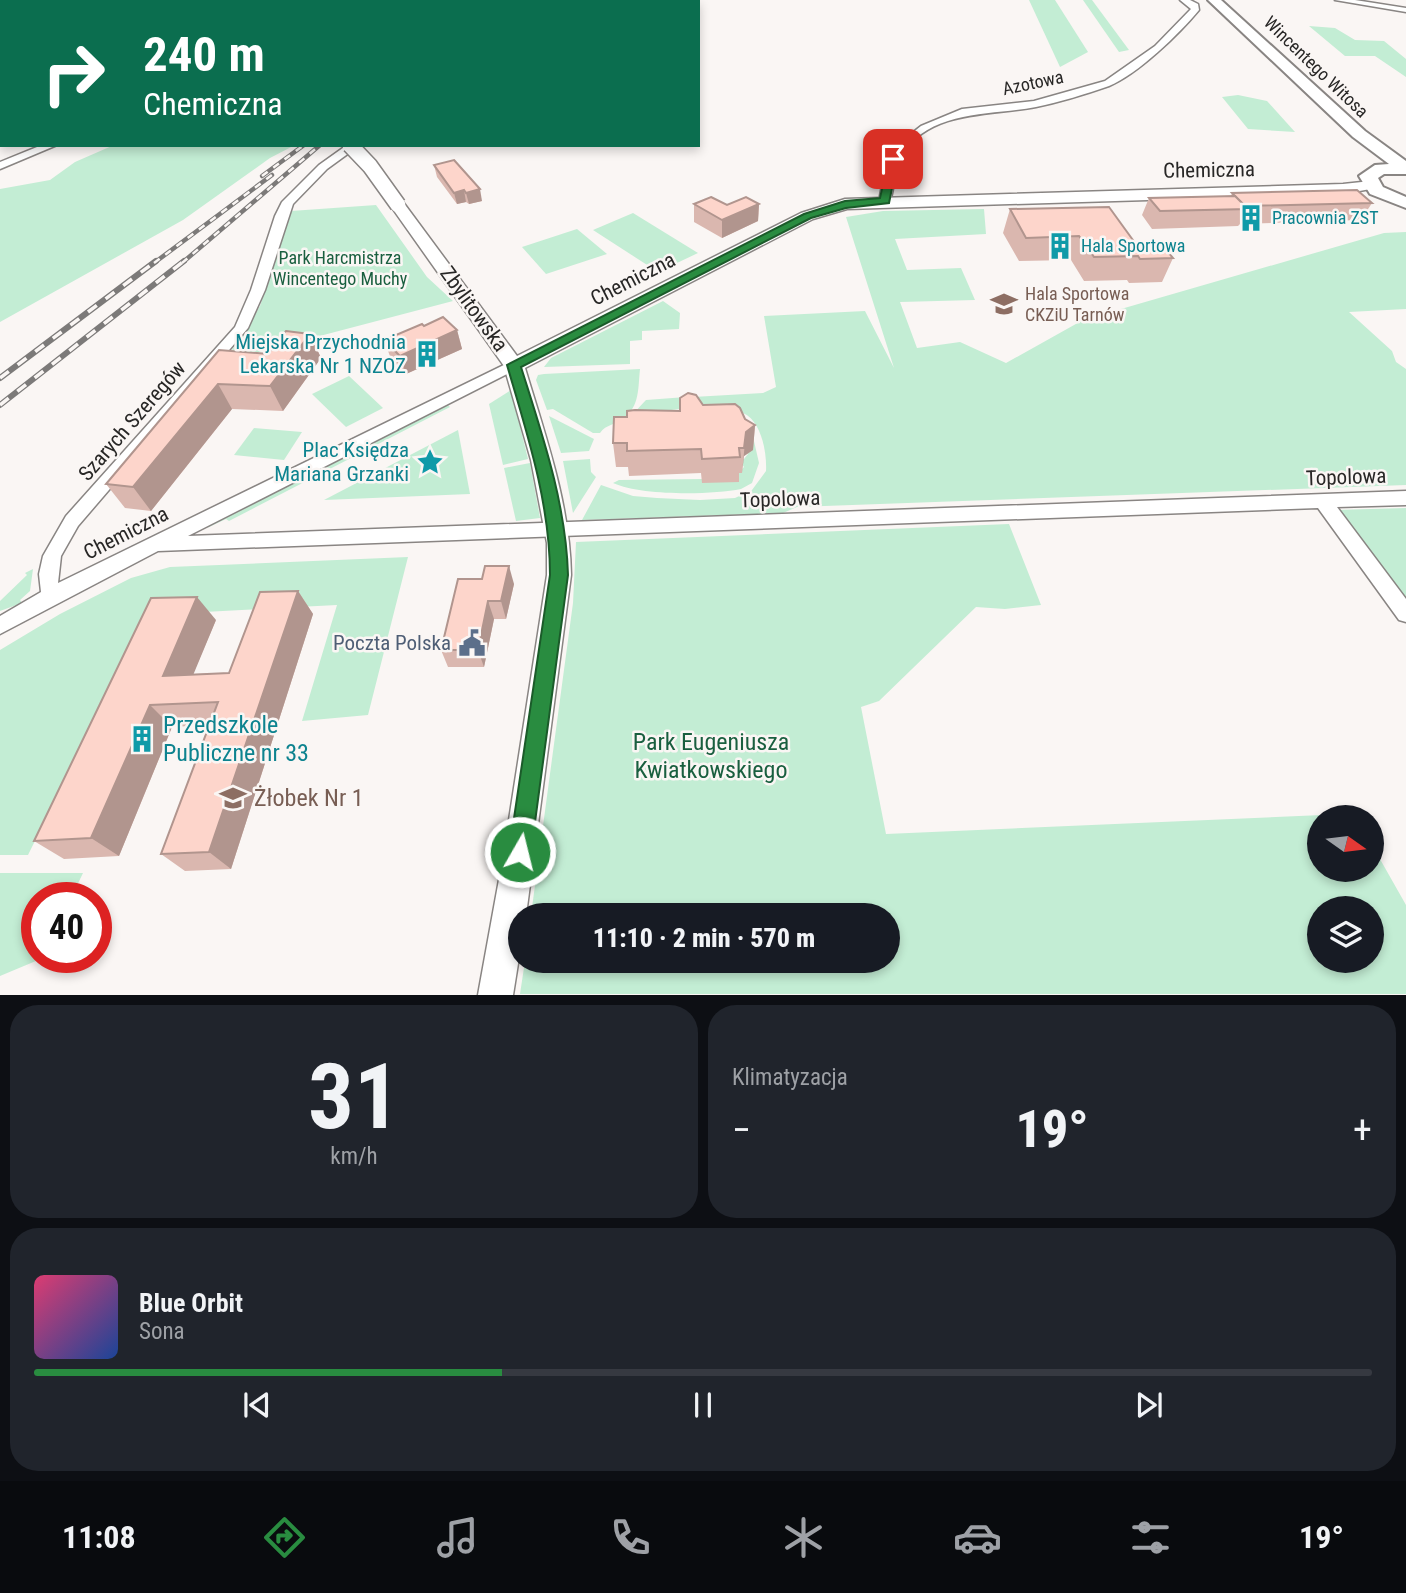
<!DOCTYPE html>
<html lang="pl">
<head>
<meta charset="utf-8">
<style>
	body { margin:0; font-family:"Roboto Condensed",sans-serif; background:#20242c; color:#f1f3f6; height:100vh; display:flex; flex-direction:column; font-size:26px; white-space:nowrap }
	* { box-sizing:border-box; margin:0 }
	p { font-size:23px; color:#9ea1a6 }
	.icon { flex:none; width:38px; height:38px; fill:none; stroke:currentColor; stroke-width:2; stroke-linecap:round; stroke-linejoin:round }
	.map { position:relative; height:995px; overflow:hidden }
	.details { display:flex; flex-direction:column; gap:10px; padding:10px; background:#0d0f14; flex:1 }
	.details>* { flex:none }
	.guide { position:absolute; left:0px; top:0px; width:700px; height:147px; box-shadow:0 4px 10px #0003; background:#0b6e4f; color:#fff; overflow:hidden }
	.needle { width:46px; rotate:104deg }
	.fabs { position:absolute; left:1307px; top:805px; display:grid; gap:14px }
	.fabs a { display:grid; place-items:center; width:77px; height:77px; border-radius:50%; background:#171b24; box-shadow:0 4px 10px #0003; font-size:35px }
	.speed { position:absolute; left:21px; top:882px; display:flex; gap:14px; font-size:35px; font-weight:700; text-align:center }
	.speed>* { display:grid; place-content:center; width:91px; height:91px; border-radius:50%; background:#171b24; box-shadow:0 4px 10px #0003; line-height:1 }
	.speed .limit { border:10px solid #d22; background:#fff; color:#111 }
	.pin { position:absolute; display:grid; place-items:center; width:60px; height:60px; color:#fff; margin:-30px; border-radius:14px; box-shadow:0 4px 10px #0006 }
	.me { position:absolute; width:77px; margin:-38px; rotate:8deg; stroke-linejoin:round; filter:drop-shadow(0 0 5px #0008) }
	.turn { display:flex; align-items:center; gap:24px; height:147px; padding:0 28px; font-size:32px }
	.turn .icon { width:91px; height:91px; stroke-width:2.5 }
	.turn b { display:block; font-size:49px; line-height:60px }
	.big { font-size:52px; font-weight:800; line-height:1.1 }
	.details .widget { flex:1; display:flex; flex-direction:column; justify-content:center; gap:10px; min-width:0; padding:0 24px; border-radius:28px; background:#20242c }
	.details .dial { align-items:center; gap:0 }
	.dial b { font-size:91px; line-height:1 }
	.song { display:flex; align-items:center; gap:21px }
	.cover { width:84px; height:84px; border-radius:10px; background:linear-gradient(135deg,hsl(340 70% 55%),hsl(220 70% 35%)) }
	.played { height:7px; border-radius:4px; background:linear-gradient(90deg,#298c40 35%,#363941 35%) }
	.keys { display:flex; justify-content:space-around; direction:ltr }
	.heat { display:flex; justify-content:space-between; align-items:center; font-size:38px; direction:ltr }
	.details .tiles { flex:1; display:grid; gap:10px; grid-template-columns:1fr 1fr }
	.widget:last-child { grid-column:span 2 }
	.trip { position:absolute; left:508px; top:903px; width:392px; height:70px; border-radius:35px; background:#171b24; box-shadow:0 4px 10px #0003; font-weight:800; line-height:70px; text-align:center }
	.tab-bar { display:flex; height:112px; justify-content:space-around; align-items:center; background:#090b0e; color:#9ea1a6 }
	.tab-bar .icon { width:49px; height:49px }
	.tab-bar .current { color:#298c40 }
	.tab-bar b { font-size:32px; color:#f1f3f6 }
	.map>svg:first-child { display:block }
	.green { fill:#c3edd4; fill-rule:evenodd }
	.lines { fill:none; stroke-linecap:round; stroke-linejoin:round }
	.minor-casing { stroke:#898583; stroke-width:3 }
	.tertiary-casing { stroke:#898583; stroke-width:3 }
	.secondary-casing { stroke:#898583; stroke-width:4 }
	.minor { fill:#fff; fill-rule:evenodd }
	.tertiary { fill:#fff; fill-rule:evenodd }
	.secondary { fill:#fff; fill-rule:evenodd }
	.rail-far1-casing { stroke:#7c7a79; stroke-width:4.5 }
	.rail-casing { stroke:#7c7a79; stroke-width:6 }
	.rail-far1 { stroke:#faf6f4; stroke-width:2.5; stroke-dasharray:7; stroke-linecap:butt }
	.rail { stroke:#faf6f4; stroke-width:3.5; stroke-dasharray:11; stroke-linecap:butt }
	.tertiary-bridge-casing { stroke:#898583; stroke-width:18; stroke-linecap:butt }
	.tertiary-bridge { stroke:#fff; stroke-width:15 }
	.wall { fill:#dab7af }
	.shaded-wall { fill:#b1958e }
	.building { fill:#fdd5cb; stroke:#b1958e; stroke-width:2 }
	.route { fill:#298c40; stroke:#1b5b2a; stroke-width:2 }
	.labels { text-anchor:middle; stroke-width:5; stroke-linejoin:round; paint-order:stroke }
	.far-street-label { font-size:18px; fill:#282726; stroke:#faf6f4 }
	.far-culture-label { font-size:18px; fill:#0d838f; stroke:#faf6f4; text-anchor:start }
	.far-park-label { font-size:18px; fill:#195f3f; stroke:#faf6f4 }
	.far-education-label { font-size:18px; fill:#785e54; stroke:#faf6f4; text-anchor:start }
	.street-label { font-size:21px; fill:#282726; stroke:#faf6f4 }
	.culture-label { font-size:21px; fill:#0d838f; stroke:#faf6f4; text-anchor:end }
	.service-label { font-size:21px; fill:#4e5e75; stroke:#faf6f4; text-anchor:end }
	.near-culture-label { font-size:24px; fill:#0d838f; stroke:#faf6f4; text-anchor:start }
	.near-park-label { font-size:24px; fill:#195f3f; stroke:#faf6f4 }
	.near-education-label { font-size:24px; fill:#785e54; stroke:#faf6f4; text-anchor:start }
</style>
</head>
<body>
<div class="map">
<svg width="1406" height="995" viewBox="0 0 1406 995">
	<rect width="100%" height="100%" fill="#faf6f4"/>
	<g class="green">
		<polygon points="1029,0 1055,0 1088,52 1060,67"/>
		<polygon points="1083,0 1092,0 1129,50 1119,52"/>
		<polygon points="1309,26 1335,28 1355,40 1384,41 1406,59 1406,77 1375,56 1345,56"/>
		<polygon points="1238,95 1267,101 1295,132 1248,129 1222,97"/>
		<polygon points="114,145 295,145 270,158 183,220 0,322 0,189 50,180 75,162"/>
		<polygon points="376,205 427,277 453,301 225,361 260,306 291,211"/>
		<path d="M 984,209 L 986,234 L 895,239 L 907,270 L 961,268 L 975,300 L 900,302 L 917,348 L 960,342 L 1006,363 L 1083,320 L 1384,233 L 1406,232 L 1406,309 L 1349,312 L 1392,351 L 1396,362 L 1406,369 L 1406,485 L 797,507 L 783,513 L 582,520 L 601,485 L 633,496 L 657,498 L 700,500 L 735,498 L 752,490 L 766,471 C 767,454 762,421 743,413 C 729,407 708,409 694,408 L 693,397 L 763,393 L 776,387 L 764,316 L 865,311 L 894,368 L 846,217 L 883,211 Z"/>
		<polygon points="633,213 698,253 658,272 593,230"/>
		<polygon points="577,229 607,254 546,274 522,247"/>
		<polygon points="663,301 680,313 679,329 642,331 642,340 630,341 630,364 544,367 551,358"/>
		<path d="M 640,369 C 638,387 640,406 624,418 C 616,425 606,424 600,433 L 593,433 L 553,409 L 547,410 L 536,380 L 538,375 L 544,374 Z"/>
		<polygon points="349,376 383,408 346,427 312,394"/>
		<polygon points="511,390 528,459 503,465 489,404"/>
		<polygon points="686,397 687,408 632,415 646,400"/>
		<polygon points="447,404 450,407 229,521 226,519 207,528 210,525"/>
		<polygon points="549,416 594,439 589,451 561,453"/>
		<polygon points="254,428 302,432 284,460 234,455"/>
		<path d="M 751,428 L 759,463 L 752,483 L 741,489 C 711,495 642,496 613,483 L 619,480 L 702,479 L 702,483 L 738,473 L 744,467 L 739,459 L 744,459 L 748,454 Z"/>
		<polygon points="458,430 470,494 324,500"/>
		<polygon points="590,459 591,472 596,477 573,513 563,461"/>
		<polygon points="530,463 540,518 516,521 504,468"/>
		<polygon points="1406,508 1406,606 1335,510"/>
		<path d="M 1009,524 L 1041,605 L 1005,609 L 976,607 L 879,701 L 861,707 L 886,834 L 1322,815 L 1320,870 L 1372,870 L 1372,845 L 1406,905 L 1406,994 L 520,994 L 525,961 L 887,961 L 887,915 L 531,915 L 573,603 L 576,542 ZM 1320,908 L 1372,908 L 1372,961 L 1320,961 Z"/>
		<polygon points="408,557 368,715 302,721 337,605 147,615 28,855 0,855 0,650 60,614 131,578 170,567"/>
		<polygon points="33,569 30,591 20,600 22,603 0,611 0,601 27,575 25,573"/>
		<polygon points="0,873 83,873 71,898 37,898 37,957 43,958 0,976"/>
	</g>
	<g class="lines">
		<defs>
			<g id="minor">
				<polygon points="24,0 33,0 34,2 25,2"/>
				<polygon points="366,0 374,0 375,2 367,2"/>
				<polygon points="513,0 522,0 511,2"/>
				<path d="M 1180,0 L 1190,0 L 1198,4 L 1199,10 C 1179,34 1138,74 1109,86 C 1086,94 1060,102 1036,107 C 991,116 935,109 903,152 C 892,167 896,188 889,204 L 879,201 L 887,159 L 897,145 L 921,126 L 962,109 L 1034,101 L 1105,81 L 1155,46 L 1191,9 Z"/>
				<polygon points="1335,0 1355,0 1406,8 1406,12"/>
				<polygon points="2,89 2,95 0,96 0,90"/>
				<rect x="0" y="115" width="2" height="6"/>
				<polygon points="42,145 57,145 0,169 0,162"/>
				<polygon points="347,145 360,145 327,169 293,204 265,290 248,328 78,526 61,556 58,583 514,360 521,365 519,368 188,536 1406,491 1406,505 1337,507 1406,599 1406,622 1399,620 1318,508 158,551 0,634 0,616 41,592 39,574 43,556 66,516 235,327 251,290 275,216 282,202 319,165"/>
			</g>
			<g id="tertiary">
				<polygon points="134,0 145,0 146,2 135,2"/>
				<path d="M 1371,181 L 1378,185 L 1376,188 L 1343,194 L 847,209 L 813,219 L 525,368 C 545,435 570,504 571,575 L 526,915 L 520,915 L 520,951 L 513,995 L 478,995 L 504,852 L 541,614 L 547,575 L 547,543 L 531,460 L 504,366 L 390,205 L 393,202 L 403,202 L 517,356 L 801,213 L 845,199 L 1343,184 Z"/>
			</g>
			<polygon id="secondary" points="1208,0 1221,0 1365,131 1406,161 1406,174 1384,174 1378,178 1383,187 1406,197 1406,208 1370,194 1359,176 1375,165 1389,164 1353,137"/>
		</defs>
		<use href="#minor" class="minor-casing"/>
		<use href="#tertiary" class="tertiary-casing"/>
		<use href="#secondary" class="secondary-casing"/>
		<use href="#minor" class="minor"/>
		<use href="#tertiary" class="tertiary"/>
		<use href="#secondary" class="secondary"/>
		<defs>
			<g id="rail-far1">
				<polyline points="498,2 501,0"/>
				<polyline points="262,176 304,145"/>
				<polyline points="154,263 272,175"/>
				<polyline points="182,263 320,145"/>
			</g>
			<g id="rail">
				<polyline points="0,378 156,261"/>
				<polyline points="0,405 184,261"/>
			</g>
		</defs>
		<use href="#rail-far1" class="rail-far1-casing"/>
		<use href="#rail" class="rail-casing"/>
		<use href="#rail-far1" class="rail-far1"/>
		<use href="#rail" class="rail"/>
		<defs>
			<polyline id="tertiary-bridge" points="350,145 370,166 398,205"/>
		</defs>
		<use href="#tertiary-bridge" class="tertiary-bridge-casing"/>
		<use href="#tertiary-bridge" class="tertiary-bridge"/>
	</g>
	<g class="wall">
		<polygon points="434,165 482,201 469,204 466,202 457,204 437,177"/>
		<polygon points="1232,193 1372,203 1361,220 1240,224 1238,226 1152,229 1142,215 1149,198 1231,196"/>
		<polygon points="694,204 727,205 759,204 758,221 722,238 694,222"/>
		<polygon points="1010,209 1138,247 1173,258 1162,282 1129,283 1127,280 1084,281 1071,260 1019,261 1003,233"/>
		<polygon points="424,326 457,330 462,349 406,374 391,359 384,340"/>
		<polygon points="310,334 321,358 283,411 232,409 151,511 125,508 106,484 219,350 268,354"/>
		<polygon points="680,411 745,419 755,425 753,450 744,456 742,473 739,473 739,482 702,483 701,473 629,476 628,467 616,467 613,443 627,417"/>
		<polygon points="458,579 514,584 506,619 494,619 484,667 448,667 441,650"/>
		<polygon points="298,591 313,614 231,869 185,871 161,854 210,725 172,727 119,856 64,859 34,841 216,620 193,674 229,673"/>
	</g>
	<g class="shaded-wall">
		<polygon points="480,189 482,201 469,204 466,193"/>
		<polygon points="464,190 466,202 457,204 454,193"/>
		<polygon points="759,204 758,221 722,238 722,220"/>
		<polygon points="457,330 462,349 406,374 400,356"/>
		<polygon points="310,334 321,358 283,411 270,386"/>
		<polygon points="218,384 232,409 151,511 133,487"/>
		<polygon points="755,425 753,450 744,456 742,473 746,432"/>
		<polygon points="509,566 514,584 506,619 501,601"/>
		<polygon points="298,591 313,614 231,869 209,852"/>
		<polygon points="197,597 216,620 184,697 163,676"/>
		<polygon points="488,601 494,619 484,667 478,650"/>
		<polygon points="150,705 172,727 119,856 91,838"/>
	</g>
	<g class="building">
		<polygon points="454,160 480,189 466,193 464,190 454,193 434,165"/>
		<polygon points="1357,190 1372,203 1245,206 1232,193"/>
		<polygon points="1235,196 1248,209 1160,211 1149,198"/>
		<polygon points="711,197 727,205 746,197 759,204 722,220 694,204"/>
		<polygon points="1109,207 1138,247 1163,246 1173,258 1140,259 1138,256 1094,257 1079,236 1026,238 1010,209"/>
		<polygon points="443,317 457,330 400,356 384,340 422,324 424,326"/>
		<polygon points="286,331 310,334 270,386 218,384 133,487 106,484 219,350 268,354"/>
		<polygon points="688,393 696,395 703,405 735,404 740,408 745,419 755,425 746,432 744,448 739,448 740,457 702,459 701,449 627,451 627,443 613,443 614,417 627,417 627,411 635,410 680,411 680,398"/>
		<polygon points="485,566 509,566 501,601 488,601 478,650 441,650 458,579 482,579"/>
		<polygon points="298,591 209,852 161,854 218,702 150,705 91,838 34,841 151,598 197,597 163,676 229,673 260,592"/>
	</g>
	<path class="route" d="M 889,157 L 898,159 L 889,203 L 846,208 L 811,218 L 521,367 C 542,434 566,503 568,575 L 531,852 L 528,860 L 520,863 L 512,860 L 509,852 L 550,575 C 550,503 527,433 507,365 L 804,214 L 845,201 L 880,198 Z"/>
	<defs>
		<symbol id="building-bare" viewBox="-9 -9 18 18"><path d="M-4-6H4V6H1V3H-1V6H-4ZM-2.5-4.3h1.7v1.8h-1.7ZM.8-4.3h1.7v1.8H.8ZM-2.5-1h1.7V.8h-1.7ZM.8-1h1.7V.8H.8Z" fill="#0f9aa8" stroke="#faf6f4" stroke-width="2.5" paint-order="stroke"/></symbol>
		<symbol id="school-bare" viewBox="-9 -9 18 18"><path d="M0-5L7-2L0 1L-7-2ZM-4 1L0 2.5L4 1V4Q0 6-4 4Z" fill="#8d6e63" stroke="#faf6f4" stroke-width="2.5" paint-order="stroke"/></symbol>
		<symbol id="sight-bare" viewBox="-9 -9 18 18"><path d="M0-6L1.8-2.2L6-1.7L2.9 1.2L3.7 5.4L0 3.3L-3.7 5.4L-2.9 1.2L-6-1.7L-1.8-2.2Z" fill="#0f9aa8" stroke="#faf6f4" stroke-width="2.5" paint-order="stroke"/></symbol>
		<symbol id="civic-bare" viewBox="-9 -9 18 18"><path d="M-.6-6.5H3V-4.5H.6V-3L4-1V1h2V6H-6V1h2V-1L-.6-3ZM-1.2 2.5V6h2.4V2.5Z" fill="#5c6f8a" stroke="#faf6f4" stroke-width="2.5" paint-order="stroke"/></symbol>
	</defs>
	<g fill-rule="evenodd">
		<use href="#building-bare" x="1232" y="199" width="38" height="38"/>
		<use href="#building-bare" x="1041" y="227" width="38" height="38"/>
		<use href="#school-bare" x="985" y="285" width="38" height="38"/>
		<use href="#building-bare" x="408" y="335" width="38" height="38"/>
		<use href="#sight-bare" x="411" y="443" width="38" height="38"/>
		<use href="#civic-bare" x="453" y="624" width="38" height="38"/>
		<use href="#building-bare" x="123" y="720" width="38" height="38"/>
		<use href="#school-bare" x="214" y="779" width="38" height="38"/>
	</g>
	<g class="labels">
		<g class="far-street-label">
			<text transform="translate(1316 67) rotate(44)" y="6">Wincentego Witosa</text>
			<text transform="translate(1033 83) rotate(-12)" y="6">Azotowa</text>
		</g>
		<g class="far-culture-label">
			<text x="1272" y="224">Pracownia ZST</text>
			<text x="1081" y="252">Hala Sportowa</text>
		</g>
		<g class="far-park-label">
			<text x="340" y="264">Park Harcmistrza<tspan x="340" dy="21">Wincentego Muchy</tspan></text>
		</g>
		<g class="far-education-label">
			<text x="1025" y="300">Hala Sportowa<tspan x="1025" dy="21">CKZiU Tarnów</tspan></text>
		</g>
		<g class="street-label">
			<text transform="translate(1209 170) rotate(-1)" y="7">Chemiczna</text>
			<text transform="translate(633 279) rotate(-27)" y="7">Chemiczna</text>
			<text transform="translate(474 309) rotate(54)" y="7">Zbylitowska</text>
			<text transform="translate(132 421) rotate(-49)" y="7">Szarych Szeregów</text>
			<text transform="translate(1346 477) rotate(-2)" y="7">Topolowa</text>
			<text transform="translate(780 499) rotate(-2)" y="7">Topolowa</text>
			<text transform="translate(126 533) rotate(-27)" y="7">Chemiczna</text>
		</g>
		<g class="culture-label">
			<text x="406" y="349">Miejska Przychodnia<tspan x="406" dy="24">Lekarska Nr 1 NZOZ</tspan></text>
			<text x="409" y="457">Plac Księdza<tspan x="409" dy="24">Mariana Grzanki</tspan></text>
		</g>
		<g class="service-label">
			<text x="451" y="650">Poczta Polska</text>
		</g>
		<g class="near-culture-label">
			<text x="163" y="733">Przedszkole<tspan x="163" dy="28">Publiczne nr 33</tspan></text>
		</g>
		<g class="near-park-label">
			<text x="711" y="750">Park Eugeniusza<tspan x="711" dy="28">Kwiatkowskiego</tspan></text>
		</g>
		<g class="near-education-label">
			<text x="254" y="806">Żłobek Nr 1</text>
		</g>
	</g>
</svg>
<div class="fabs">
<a><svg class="needle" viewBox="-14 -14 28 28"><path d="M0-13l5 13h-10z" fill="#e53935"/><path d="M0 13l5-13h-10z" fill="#9ea1a6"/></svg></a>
<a><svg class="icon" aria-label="layers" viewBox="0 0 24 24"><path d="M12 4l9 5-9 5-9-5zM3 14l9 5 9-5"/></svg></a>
</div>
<div class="speed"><div class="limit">40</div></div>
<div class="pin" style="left:893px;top:159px;background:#d93025"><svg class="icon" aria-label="arrive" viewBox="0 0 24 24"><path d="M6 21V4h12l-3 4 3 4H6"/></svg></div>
<svg class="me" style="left:520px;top:852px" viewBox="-20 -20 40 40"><circle r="17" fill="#298c40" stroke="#fff" stroke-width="3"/><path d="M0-11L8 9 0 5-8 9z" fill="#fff"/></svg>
<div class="trip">11:10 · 2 min · 570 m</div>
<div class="guide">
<div class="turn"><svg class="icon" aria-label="right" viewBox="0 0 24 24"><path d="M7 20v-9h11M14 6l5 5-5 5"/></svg><div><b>240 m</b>Chemiczna</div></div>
</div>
</div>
<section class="details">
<div class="tiles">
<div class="widget dial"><b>31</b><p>km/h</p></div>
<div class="widget"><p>Klimatyzacja</p>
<div class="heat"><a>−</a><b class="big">19°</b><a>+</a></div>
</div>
<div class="widget">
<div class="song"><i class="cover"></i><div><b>Blue Orbit</b><p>Sona</p></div></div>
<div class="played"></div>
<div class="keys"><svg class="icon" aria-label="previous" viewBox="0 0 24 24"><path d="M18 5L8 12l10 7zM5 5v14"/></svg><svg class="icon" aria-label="pause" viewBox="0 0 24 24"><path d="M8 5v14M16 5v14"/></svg><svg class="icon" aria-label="next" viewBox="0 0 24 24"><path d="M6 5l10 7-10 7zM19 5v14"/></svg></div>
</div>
</div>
</section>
<nav class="tab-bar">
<b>11:08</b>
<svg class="icon current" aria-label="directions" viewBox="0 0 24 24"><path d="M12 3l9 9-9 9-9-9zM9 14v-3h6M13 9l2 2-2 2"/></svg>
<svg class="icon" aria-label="music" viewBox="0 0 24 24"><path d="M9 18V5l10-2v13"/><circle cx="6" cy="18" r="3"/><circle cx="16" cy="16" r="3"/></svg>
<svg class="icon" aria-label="phone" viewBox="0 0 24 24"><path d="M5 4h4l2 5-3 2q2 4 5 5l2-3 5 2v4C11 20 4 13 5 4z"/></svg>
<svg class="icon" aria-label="climate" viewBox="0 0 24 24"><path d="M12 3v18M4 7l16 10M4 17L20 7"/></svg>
<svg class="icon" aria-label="car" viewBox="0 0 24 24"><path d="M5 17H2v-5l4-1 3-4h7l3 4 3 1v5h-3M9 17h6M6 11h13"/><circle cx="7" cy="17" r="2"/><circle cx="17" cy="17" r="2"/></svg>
<svg class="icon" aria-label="filters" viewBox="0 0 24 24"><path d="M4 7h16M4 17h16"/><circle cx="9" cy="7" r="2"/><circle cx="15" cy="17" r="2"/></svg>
<b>19°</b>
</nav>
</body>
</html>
